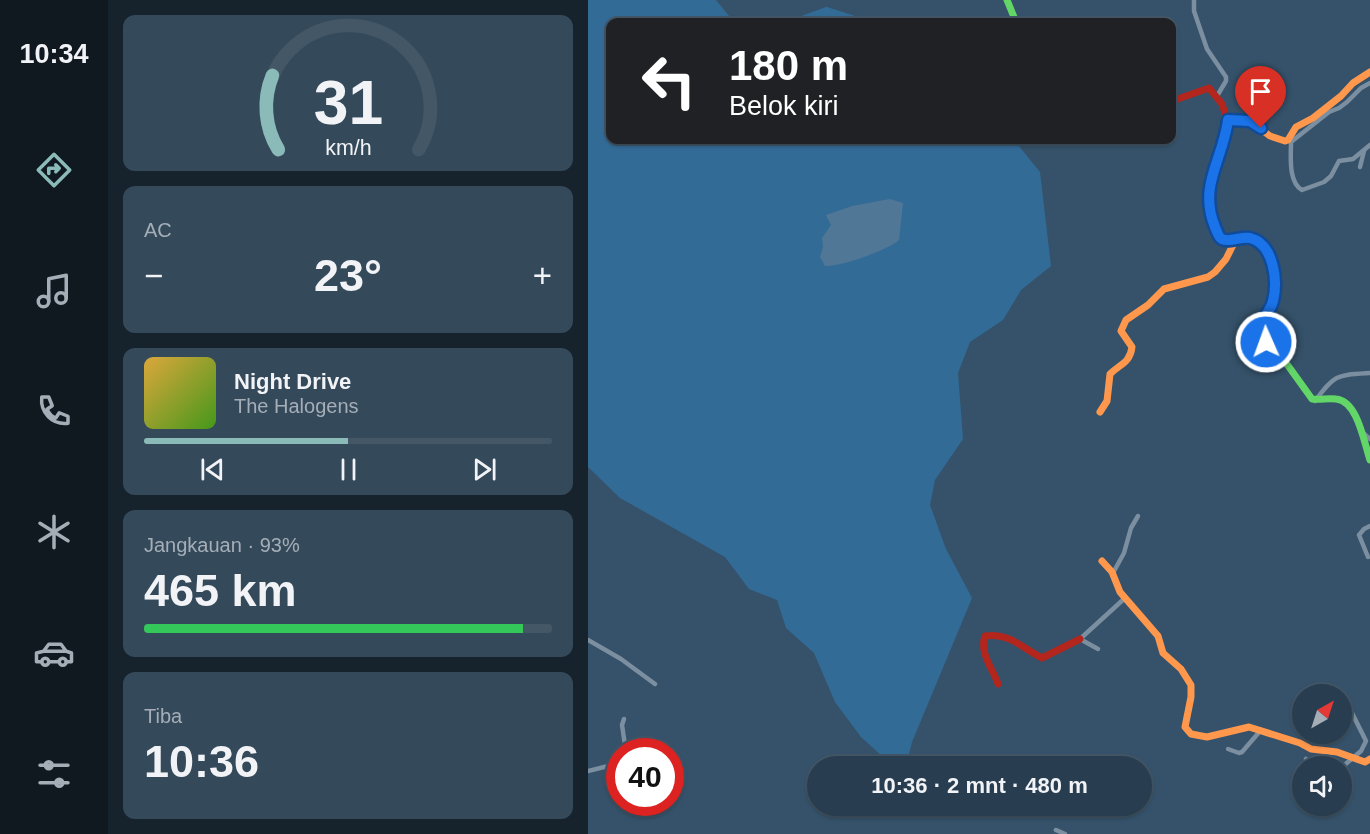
<!DOCTYPE html>
<html lang="id">
<head>
<meta charset="utf-8">
<style>
	body { margin:0; font-family:Helvetica,sans-serif; background:#34495a; color:#f1f3f6; height:100vh; display:flex; flex-direction:column; font-size:22px; white-space:nowrap }
	* { box-sizing:border-box; margin:0 }
	p { font-size:20px; color:#a5aeb7 }
	.icon { flex:none; width:33px; height:33px; fill:none; stroke:currentColor; stroke-width:2; stroke-linecap:round; stroke-linejoin:round }
	.map { position:relative; flex:1; overflow:hidden }
	.side { display:flex; flex-direction:column; gap:15px; padding:15px; background:#16222c; width:480px }
	.side>* { flex:none }
	.banner { position:absolute; left:18px; top:18px; width:570px; height:126px; border-radius:12px; box-shadow:0 2px 4px #0004,0 0 0 2px #445767; background:#202124; color:#fff; overflow:hidden }
	.needle { width:39px; rotate:39deg }
	.fabs { position:absolute; left:704px; top:684px; display:grid; gap:12px }
	.fabs a { display:grid; place-items:center; width:60px; height:60px; border-radius:50%; background:#283e50; box-shadow:0 2px 4px #0004,0 0 0 2px #445767; font-size:30px }
	.speed { position:absolute; left:18px; top:738px; display:flex; gap:12px; font-size:30px; font-weight:700; text-align:center }
	.speed>* { display:grid; place-content:center; width:78px; height:78px; border-radius:50%; background:#283e50; box-shadow:0 2px 4px #0004,0 0 0 2px #445767; line-height:1 }
	.speed .limit { border:9px solid #d22; background:#fff; color:#111 }
	.pin { position:absolute; display:grid; place-items:center; width:51px; height:51px; color:#fff; margin:-62px -26px; border-radius:50% 50% 50% 0; rotate:-45deg; box-shadow:0 0 6px #0007 }
	.pin .icon { rotate:45deg }
	.me { position:absolute; width:66px; margin:-33px; rotate:358deg; stroke-linejoin:round; filter:drop-shadow(0 0 4px #0008) }
	.turn { display:flex; align-items:center; gap:21px; height:126px; padding:0 24px; font-size:27px }
	.turn .icon { width:78px; height:78px; stroke-width:2.5 }
	.turn b { display:block; font-size:42px; line-height:51px }
	.big { font-size:45px; font-weight:700; line-height:1.1 }
	.side .card { flex:1; display:flex; flex-direction:column; justify-content:center; gap:9px; min-width:0; padding:0 21px; border-radius:12px; background:#34495a }
	.side .dial { align-items:center; gap:0 }
	.dial svg { height:156px; overflow:visible; fill:none; stroke:#445767; stroke-width:7; stroke-linecap:round; text-anchor:middle }
	.dial text { fill:#f1f3f6; stroke:none }
	.song { display:flex; align-items:center; gap:18px }
	.cover { width:72px; height:72px; border-radius:9px; background:linear-gradient(135deg,hsl(40 70% 55%),hsl(100 70% 35%)) }
	.played { height:6px; border-radius:3px; background:linear-gradient(90deg,#8bbbb9 50%,#445767 50%) }
	.keys { display:flex; justify-content:space-around; direction:ltr }
	.heat { display:flex; justify-content:space-between; align-items:center; font-size:33px; direction:ltr }
	.charge { height:9px; border-radius:4px; background:linear-gradient(90deg,#34c759 93%,#445767 0) }
	.trip { position:absolute; left:219px; top:756px; width:345px; height:60px; border-radius:30px; background:#283e50; box-shadow:0 2px 4px #0004,0 0 0 2px #445767; font-weight:700; line-height:60px; text-align:center }
	main { display:flex; flex:1; min-height:0 }
	.menu { display:flex; flex-direction:column; width:108px; justify-content:space-around; align-items:center; background:#101920; color:#a5aeb7 }
	.menu .icon { width:42px; height:42px }
	.menu .current { color:#8bbbb9 }
	.menu b { font-size:27px; color:#f1f3f6 }
	.map>svg:first-child { display:block }
	.green { fill:#336b97 }
	.water { fill:#517796 }
	.lines { fill:none; stroke-linecap:round; stroke-linejoin:round }
	.street { stroke:#7b8fa0; stroke-width:4.5 }
	.fast { stroke:#63d668; stroke-width:7 }
	.slow { stroke:#ff974d; stroke-width:7 }
	.jam { stroke:#b3261e; stroke-width:7 }
	.route-casing { stroke:#114b97; stroke-width:15 }
	.route { stroke:#1a73e8; stroke-width:10 }
</style>
</head>
<body>
<main>
<nav class="menu">
<b>10:34</b>
<svg class="icon current" aria-label="directions" viewBox="0 0 24 24"><path d="M12 3l9 9-9 9-9-9zM9 14v-3h6M13 9l2 2-2 2"/></svg>
<svg class="icon" aria-label="music" viewBox="0 0 24 24"><path d="M9 18V5l10-2v13"/><circle cx="6" cy="18" r="3"/><circle cx="16" cy="16" r="3"/></svg>
<svg class="icon" aria-label="phone" viewBox="0 0 24 24"><path d="M5 4h4l2 5-3 2q2 4 5 5l2-3 5 2v4C11 20 4 13 5 4z"/></svg>
<svg class="icon" aria-label="climate" viewBox="0 0 24 24"><path d="M12 3v18M4 7l16 10M4 17L20 7"/></svg>
<svg class="icon" aria-label="car" viewBox="0 0 24 24"><path d="M5 17H2v-5l4-1 3-4h7l3 4 3 1v5h-3M9 17h6M6 11h13"/><circle cx="7" cy="17" r="2"/><circle cx="17" cy="17" r="2"/></svg>
<svg class="icon" aria-label="filters" viewBox="0 0 24 24"><path d="M4 7h16M4 17h16"/><circle cx="9" cy="7" r="2"/><circle cx="15" cy="17" r="2"/></svg>
</nav>
<section class="side">
<div class="card dial"><svg viewBox="0 0 100 80">
<path d="M14 69A42 42 0 1 1 86 69"/>
<path d="M14 69A42 42 0 0 1 11 31" stroke="#8bbbb9"/>
<text x="50" y="56" font-size="32" font-weight="700">31</text>
<text x="50" y="72" font-size="11">km/h</text>
</svg></div>
<div class="card"><p>AC</p>
<div class="heat"><a>−</a><b class="big">23°</b><a>+</a></div>
</div>
<div class="card">
<div class="song"><i class="cover"></i><div><b>Night Drive</b><p>The Halogens</p></div></div>
<div class="played"></div>
<div class="keys"><svg class="icon" aria-label="previous" viewBox="0 0 24 24"><path d="M18 5L8 12l10 7zM5 5v14"/></svg><svg class="icon" aria-label="pause" viewBox="0 0 24 24"><path d="M8 5v14M16 5v14"/></svg><svg class="icon" aria-label="next" viewBox="0 0 24 24"><path d="M6 5l10 7-10 7zM19 5v14"/></svg></div>
</div>
<div class="card"><p>Jangkauan · 93%</p><b class="big">465 km</b><div class="charge"></div></div>
<div class="card"><p>Tiba</p><b class="big">10:36</b></div>
</section>
<div class="map">
<svg width="782" height="834" viewBox="0 0 782 834">
	<rect width="100%" height="100%" fill="#35526a"/>
	<g class="green">
		<polygon points="0,0 128,0 146,22 22,22 22,140 426,140 452,172 463,266 433,290 415,320 382,342 370,373 375,439 347,480 342,505 358,549 384,598 324,742 318,766 305,766 273,737 247,702 226,653 198,628 189,600 161,589 137,557 32,498 0,467"/>
		<polygon points="238,7 239,7 286,22 197,22"/>
	</g>
	<path class="water" d="M 302,199 L 315,203 L 311,240 C 300,250 252,267 237,266 L 232,257 L 235,247 L 234,238 L 243,225 L 238,215 L 264,206 Z"/>
	<g class="lines">
		<g class="street">
			<polyline points="606,0 606,11 619,49 638,77 638,81 629,96"/>
			<path d="M 782,83 L 773,88 L 759,102 L 751,108 L 741,112 L 703,142 C 703,156 700,182 714,190 L 736,182 L 743,176 L 751,161 L 765,159 L 782,145"/>
			<polyline points="772,167 776,151"/>
			<path d="M 727,401 C 747,374 749,375 782,373"/>
			<polyline points="773,431 782,439"/>
			<polyline points="780,557 771,535 776,529 782,526"/>
			<polyline points="525,573 536,553 543,528 550,516"/>
			<polyline points="0,640 33,659 67,684"/>
			<polyline points="510,649 492,639 537,598"/>
			<polyline points="36,719 34,725 38,752"/>
			<polyline points="640,749 651,753 654,752 673,730"/>
			<polyline points="718,759 725,766"/>
			<polyline points="753,768 773,751 778,741 764,713"/>
			<polyline points="0,771 32,763"/>
			<polyline points="468,830 477,834"/>
		</g>
		<g class="fast">
			<polyline points="419,0 428,22"/>
			<path d="M 680,254 C 690,272 690,294 680,313 C 676,321 670,325 670,334 L 696,360 L 724,399 C 732,400 740,398 748,399 C 770,401 776,443 782,460"/>
		</g>
		<g class="slow">
			<polyline points="640,120 662,121 682,136 697,141 700,140 708,127 725,118 753,96 765,83 782,72"/>
			<path d="M 512,412 L 519,401 L 522,374 C 532,364 542,363 544,347 L 533,331 L 538,320 L 560,305 L 576,289 L 620,277 L 627,272 L 638,259 L 648,239"/>
			<polyline points="514,561 524,572 532,592 570,636 575,653 593,669 603,685 603,697 597,727 603,734 619,737 661,727 712,743 723,749 749,752 777,762 782,759"/>
		</g>
		<g class="jam">
			<path d="M 584,101 L 621,88 L 634,104 L 639,119 L 625,173 L 622,198 L 627,227 L 635,239 C 656,242 665,231 680,254"/>
			<path d="M 410,684 C 405,669 391,653 397,636 C 421,632 434,648 454,658 L 492,639"/>
		</g>
	</g>
	<g class="lines">
		<defs>
			<path id="route" d="M 673,128 L 662,121 L 640,120 C 635,160 610,185 627,227 C 629,231 630,237 634,239 C 642,243 653,236 662,238 C 686,244 690,281 685,301 C 682,313 673,319 669,329 L 671,336 L 678,342"/>
		</defs>
		<use href="#route" class="route-casing"/>
		<use href="#route" class="route"/>
	</g>
</svg>
<div class="fabs">
<a><svg class="needle" viewBox="-14 -14 28 28"><path d="M0-13l5 13h-10z" fill="#e53935"/><path d="M0 13l5-13h-10z" fill="#a5aeb7"/></svg></a>
<a><svg class="icon" aria-label="sound" viewBox="0 0 24 24"><path d="M4 9h4l5-4v14l-5-4H4zM17 9q2 3 0 6"/></svg></a>
</div>
<div class="speed"><div class="limit">40</div></div>
<div class="pin" style="left:673px;top:128px;background:#d93025"><svg class="icon" aria-label="arrive" viewBox="0 0 24 24"><path d="M6 21V4h12l-3 4 3 4H6"/></svg></div>
<svg class="me" style="left:678px;top:342px" viewBox="-20 -20 40 40"><circle r="17" fill="#1a73e8" stroke="#fff" stroke-width="3"/><path d="M0-11L8 9 0 5-8 9z" fill="#fff"/></svg>
<div class="trip">10:36 · 2 mnt · 480 m</div>
<div class="banner">
<div class="turn"><svg class="icon" aria-label="left" viewBox="0 0 24 24"><path d="M17 20v-9H6M10 6l-5 5 5 5"/></svg><div><b>180 m</b>Belok kiri</div></div>
</div>
</div>
</main>
</body>
</html>
